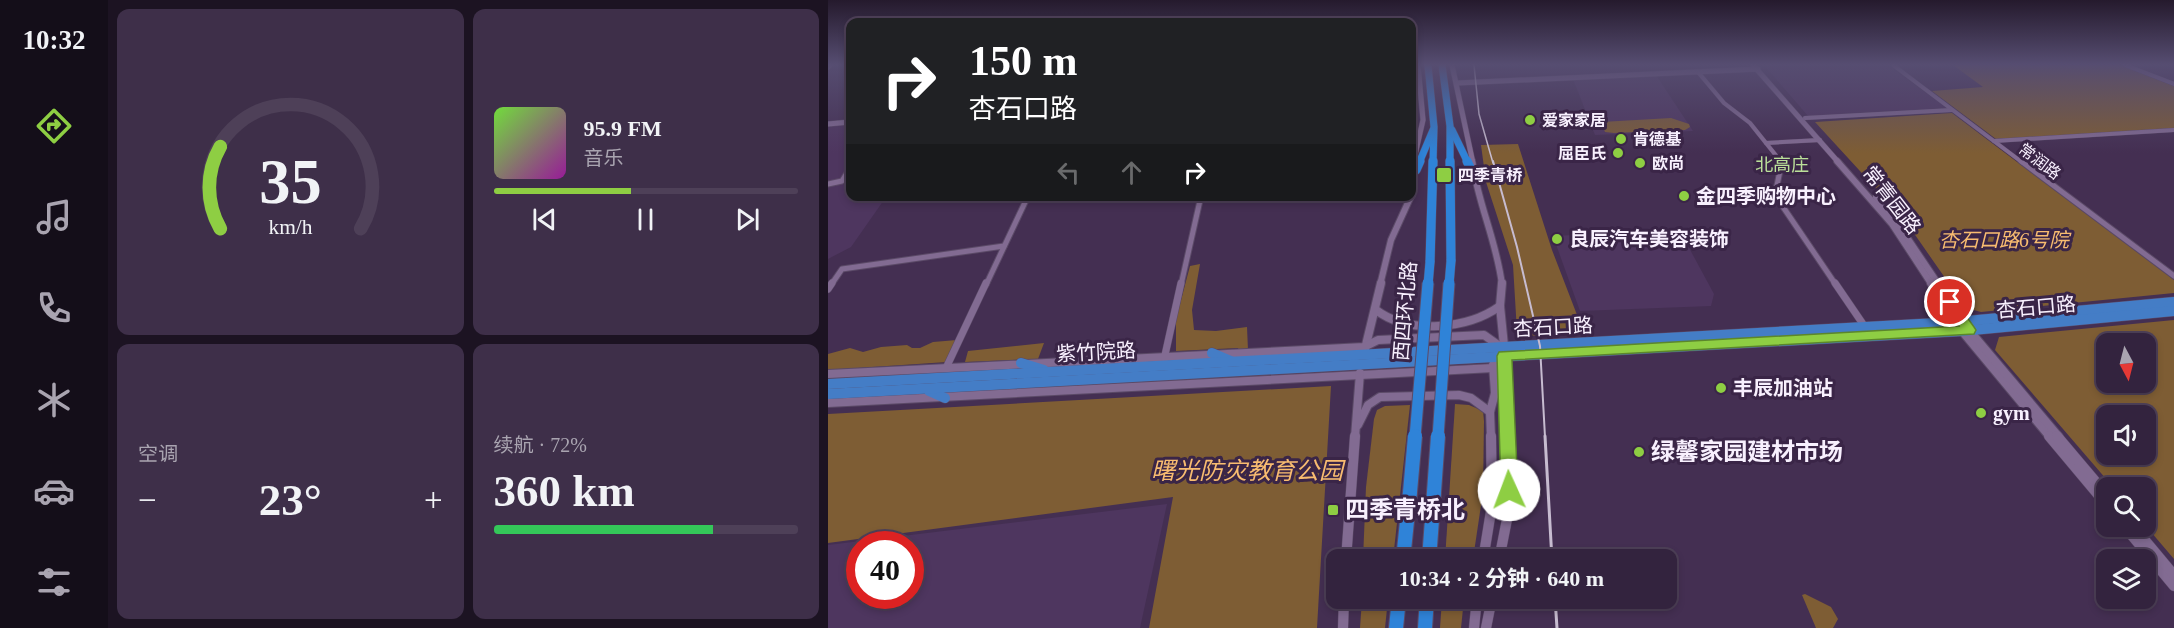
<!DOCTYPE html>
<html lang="zh">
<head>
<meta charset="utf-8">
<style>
	body { margin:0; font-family:"Times New Roman","Noto Sans SC",serif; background:#3e2f49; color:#f1f3f6; height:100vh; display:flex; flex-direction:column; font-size:22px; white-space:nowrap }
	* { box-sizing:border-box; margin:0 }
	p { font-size:20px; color:#a9a4b0 }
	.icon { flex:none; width:33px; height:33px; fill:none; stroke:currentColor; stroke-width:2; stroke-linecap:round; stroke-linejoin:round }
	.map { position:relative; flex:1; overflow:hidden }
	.drawer { display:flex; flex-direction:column; gap:9px; padding:9px; background:#1c1322; width:720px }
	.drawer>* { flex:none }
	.banner { position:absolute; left:18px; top:18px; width:570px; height:183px; border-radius:12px; box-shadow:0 3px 9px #0003,0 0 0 2px #4e4058; background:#202124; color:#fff; overflow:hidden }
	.needle { width:39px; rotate:173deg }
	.fabs { position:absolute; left:1268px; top:333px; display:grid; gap:12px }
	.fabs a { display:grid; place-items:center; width:60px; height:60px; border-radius:12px; background:#33233e; box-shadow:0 3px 9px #0003,0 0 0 2px #4e4058; font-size:30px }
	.speed { position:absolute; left:18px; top:531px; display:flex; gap:12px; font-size:30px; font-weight:700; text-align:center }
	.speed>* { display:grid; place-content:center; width:78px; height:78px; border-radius:50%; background:#33233e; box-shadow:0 3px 9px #0003,0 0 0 2px #4e4058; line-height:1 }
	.speed .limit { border:9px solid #d22; background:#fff; color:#111 }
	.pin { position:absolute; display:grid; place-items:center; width:51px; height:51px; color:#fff; margin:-26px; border:3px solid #fff; border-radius:50%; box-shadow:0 2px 6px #0007 }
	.me { position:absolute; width:66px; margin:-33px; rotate:358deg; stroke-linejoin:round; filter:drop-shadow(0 0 4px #0008) }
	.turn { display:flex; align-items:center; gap:21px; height:126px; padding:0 24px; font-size:27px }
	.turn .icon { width:78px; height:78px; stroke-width:2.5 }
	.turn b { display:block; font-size:42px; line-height:51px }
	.lanes { display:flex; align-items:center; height:57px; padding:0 24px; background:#0003; justify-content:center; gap:30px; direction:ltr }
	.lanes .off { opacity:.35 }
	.big { font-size:45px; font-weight:700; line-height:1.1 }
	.drawer .card { flex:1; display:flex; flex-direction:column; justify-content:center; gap:9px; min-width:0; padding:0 21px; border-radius:12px; background:#3e2f49 }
	.drawer .dial { align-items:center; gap:0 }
	.dial svg { height:156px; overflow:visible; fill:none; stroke:#4e4058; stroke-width:7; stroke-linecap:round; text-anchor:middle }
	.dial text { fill:#f1f3f6; stroke:none }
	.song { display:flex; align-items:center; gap:18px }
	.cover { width:72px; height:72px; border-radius:9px; background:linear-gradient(135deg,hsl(100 70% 55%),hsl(300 70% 35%)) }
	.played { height:6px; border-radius:3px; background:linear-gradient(90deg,#8ece43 45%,#4e4058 45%) }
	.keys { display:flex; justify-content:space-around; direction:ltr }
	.heat { display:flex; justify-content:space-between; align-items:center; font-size:33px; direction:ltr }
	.charge { height:9px; border-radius:4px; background:linear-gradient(90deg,#34c759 72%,#4e4058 0) }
	.drawer .tiles { flex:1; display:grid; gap:9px; grid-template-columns:repeat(2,1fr) }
	.trip { position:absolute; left:498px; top:549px; width:351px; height:60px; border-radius:12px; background:#33233e; box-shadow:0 3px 9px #0003,0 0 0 2px #4e4058; font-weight:700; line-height:60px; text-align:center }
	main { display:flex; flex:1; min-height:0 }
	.menu { display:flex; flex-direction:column; width:108px; justify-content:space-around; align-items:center; background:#140e19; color:#a9a4b0 }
	.menu .icon { width:42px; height:42px }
	.menu .active { color:#8ece43 }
	.menu b { font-size:27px; color:#f1f3f6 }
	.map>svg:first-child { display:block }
	.built { fill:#4e365f; fill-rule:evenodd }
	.green { fill:#7e5d34; fill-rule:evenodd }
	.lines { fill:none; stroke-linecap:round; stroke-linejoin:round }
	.minor-far2-casing { stroke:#5b4a67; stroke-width:4.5 }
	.minor-far1-casing { stroke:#5b4a67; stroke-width:7 }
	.minor-casing { stroke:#5b4a67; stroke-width:8 }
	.tertiary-far3-casing { stroke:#5b4a67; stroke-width:6 }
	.tertiary-far2-casing { stroke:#5b4a67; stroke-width:8 }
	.tertiary-far1-casing { stroke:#5b4a67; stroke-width:10 }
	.tertiary-casing { stroke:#5b4a67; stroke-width:11 }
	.primary-casing { stroke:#5b4a67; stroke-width:11 }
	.trunk-far2-casing { stroke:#5b4a67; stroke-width:8 }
	.trunk-far1-casing { stroke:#5b4a67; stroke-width:10 }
	.trunk-casing { stroke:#5b4a67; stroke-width:16 }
	.minor-far2 { stroke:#826b92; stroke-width:4 }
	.minor-far1 { stroke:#826b92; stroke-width:5 }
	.minor { stroke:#826b92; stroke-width:7 }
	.tertiary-far3 { stroke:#826b92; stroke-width:5 }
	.tertiary-far2 { stroke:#826b92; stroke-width:6 }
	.tertiary-far1 { stroke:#826b92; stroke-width:8 }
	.tertiary { stroke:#826b92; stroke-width:10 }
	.primary { stroke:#447dc6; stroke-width:10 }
	.trunk-far2 { stroke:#2f83d8; stroke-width:7 }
	.trunk-far1 { stroke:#2f83d8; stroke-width:9 }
	.trunk { stroke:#2f83d8; stroke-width:14 }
	.rail-far2 { stroke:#c7bcd0; stroke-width:1.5 }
	.rail-far1 { stroke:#c7bcd0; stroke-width:2 }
	.rail { stroke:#c7bcd0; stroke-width:3 }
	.trunk-bridge-far2-casing { stroke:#5b4a67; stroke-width:10; stroke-linecap:butt }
	.trunk-bridge-far1-casing { stroke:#5b4a67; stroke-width:13; stroke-linecap:butt }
	.trunk-bridge-casing { stroke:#5b4a67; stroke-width:16; stroke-linecap:butt }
	.trunk-bridge-far2 { stroke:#2f83d8; stroke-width:9 }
	.trunk-bridge-far1 { stroke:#2f83d8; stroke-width:11 }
	.trunk-bridge { stroke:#2f83d8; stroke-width:14 }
	.route { fill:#8ece43; stroke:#5c862c; stroke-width:1.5 }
	.poi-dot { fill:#8ece43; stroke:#3a2547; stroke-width:2 }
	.labels { text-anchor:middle; stroke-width:6; stroke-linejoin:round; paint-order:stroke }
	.far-poi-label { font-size:16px; font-weight:bold; fill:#f8f0fe; stroke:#3a2547; text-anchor:start }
	.far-street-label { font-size:16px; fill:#f8f0fe; stroke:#3a2547 }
	.far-neighbourhood-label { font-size:18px; fill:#bbe09a; stroke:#3a2547 }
	.poi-label { font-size:20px; font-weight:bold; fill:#f8f0fe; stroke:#3a2547; text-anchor:start }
	.street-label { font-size:20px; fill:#f8f0fe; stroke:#3a2547 }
	.park-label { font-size:20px; font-style:italic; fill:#f8bc70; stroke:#3a2547 }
	.near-poi-label { font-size:24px; font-weight:bold; fill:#f8f0fe; stroke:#3a2547; text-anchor:start }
	.near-park-label { font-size:24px; font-style:italic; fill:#f8bc70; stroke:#3a2547 }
</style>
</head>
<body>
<main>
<nav class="menu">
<b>10:32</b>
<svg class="icon active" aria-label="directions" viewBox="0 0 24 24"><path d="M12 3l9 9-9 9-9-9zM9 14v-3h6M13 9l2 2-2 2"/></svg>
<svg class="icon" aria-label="music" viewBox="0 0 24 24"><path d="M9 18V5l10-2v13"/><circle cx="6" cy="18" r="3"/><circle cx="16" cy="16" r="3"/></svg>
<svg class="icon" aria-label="phone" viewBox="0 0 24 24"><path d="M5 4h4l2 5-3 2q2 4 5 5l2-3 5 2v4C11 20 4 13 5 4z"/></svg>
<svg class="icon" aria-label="climate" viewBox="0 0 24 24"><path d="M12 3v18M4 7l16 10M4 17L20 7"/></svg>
<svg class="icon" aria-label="car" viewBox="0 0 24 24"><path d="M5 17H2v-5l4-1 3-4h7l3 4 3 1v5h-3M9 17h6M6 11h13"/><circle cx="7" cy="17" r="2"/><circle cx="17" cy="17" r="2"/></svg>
<svg class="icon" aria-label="filters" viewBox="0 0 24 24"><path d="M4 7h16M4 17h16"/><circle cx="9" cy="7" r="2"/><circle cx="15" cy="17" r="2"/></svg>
</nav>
<section class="drawer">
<div class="tiles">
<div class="card dial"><svg viewBox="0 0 100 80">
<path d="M14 69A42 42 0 1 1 86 69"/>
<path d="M14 69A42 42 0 0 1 14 27" stroke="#8ece43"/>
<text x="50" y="56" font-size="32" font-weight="700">35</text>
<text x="50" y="72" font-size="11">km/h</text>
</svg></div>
<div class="card">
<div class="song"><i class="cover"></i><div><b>95.9 FM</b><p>音乐</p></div></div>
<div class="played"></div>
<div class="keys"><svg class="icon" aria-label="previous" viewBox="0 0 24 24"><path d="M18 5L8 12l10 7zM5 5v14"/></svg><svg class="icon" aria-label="pause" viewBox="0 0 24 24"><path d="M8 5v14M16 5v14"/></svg><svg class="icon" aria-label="next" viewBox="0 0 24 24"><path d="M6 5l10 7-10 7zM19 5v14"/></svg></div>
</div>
<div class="card"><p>空调</p>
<div class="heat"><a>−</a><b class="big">23°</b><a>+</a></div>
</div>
<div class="card"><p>续航 · 72%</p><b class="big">360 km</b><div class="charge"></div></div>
</div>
</section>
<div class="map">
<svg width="1346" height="628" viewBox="0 0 1346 628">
	<rect width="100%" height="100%" fill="#442f52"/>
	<g class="built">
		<polygon points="936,65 1060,65 1119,108 980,116"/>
		<polygon points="828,75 865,131 767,135 745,79"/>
		<polygon points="22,123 22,196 58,197 23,247 0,259 0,126"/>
		<polygon points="786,233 789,237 853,233 886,294 883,306 752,311 725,236"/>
		<path d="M 339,504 L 312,628 L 0,628 L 0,545 ZM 82,544 L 82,596 L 32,596 L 32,544 Z"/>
	</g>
	<g class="green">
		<polygon points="1125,65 1292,65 1346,86 1346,129 1168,139 1104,91 1155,87"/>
		<polygon points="1124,113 1346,280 1346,293 1153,312 1138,308 1076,219 987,122"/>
		<polygon points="843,118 861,124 862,127 857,130 786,133 777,132 773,122"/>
		<polygon points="690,144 724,250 756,333 697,336 689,332 685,265 658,182 653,145"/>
		<polygon points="372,264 364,310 366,330 388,331 419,327 420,350 411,351 410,348 348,351 348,319 362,266"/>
		<path d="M 1346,320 L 1346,559 L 1317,525 L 1317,488 L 1285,487 L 1167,350 L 1171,337 ZM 1278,344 L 1317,344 L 1317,382 L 1278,382 ZM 1278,416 L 1317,416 L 1317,454 L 1278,454 Z"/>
		<polygon points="129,340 119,362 0,370 0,354 22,348 35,352 53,347 79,345 84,348 92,348 105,342"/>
		<polygon points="216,343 210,359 137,362 140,351"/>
		<polygon points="503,386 489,628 321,628 345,497 0,543 0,414"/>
		<polygon points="627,404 641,405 655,411 656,421 655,492 645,559 617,560"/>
		<polygon points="582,405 565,559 535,559 538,487 546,419 549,410 557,406"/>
		<polygon points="977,594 1003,607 1010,619 1005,628 988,628 974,595"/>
		<polygon points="534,599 560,599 557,628 532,628"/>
		<polygon points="614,599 636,599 633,628 612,628"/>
	</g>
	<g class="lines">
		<defs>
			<g id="minor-far2">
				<polyline points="1065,65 1195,163"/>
				<polyline points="1297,65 1346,84"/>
				<polyline points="870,72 896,103 922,123 954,163"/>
				<polyline points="977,118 1124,110"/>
				<polyline points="1166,141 1346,130"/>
				<polyline points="938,143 992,140"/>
			</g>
			<g id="minor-far1">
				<polyline points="954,161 947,195 1008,285"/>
				<polyline points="1193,161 1346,276"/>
				<polyline points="0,184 14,181 22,168"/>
				<polyline points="3,285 14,269 176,246"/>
				<polyline points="158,285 200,196"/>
				<polyline points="353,285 373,196"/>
			</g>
			<g id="minor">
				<polyline points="1007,283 1037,327"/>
				<polyline points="0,289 4,283"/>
				<polyline points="337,355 353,283"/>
				<polyline points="118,368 158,283"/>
			</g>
			<g id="tertiary-far3">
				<polyline points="624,65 645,163"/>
				<polyline points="925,65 1011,163"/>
				<polyline points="0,67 2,65"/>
				<polyline points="629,83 930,69"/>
				<polyline points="0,124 22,122"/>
				<polyline points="588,163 587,155 595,120 590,65"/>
			</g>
			<g id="tertiary-far2">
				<path d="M 644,161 C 650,204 669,242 674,285"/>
				<polyline points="1009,161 1064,224 1104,285"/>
				<polyline points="584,195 587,161"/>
				<polyline points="1048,197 1068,221 1111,285"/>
				<polyline points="552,285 563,240 583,196"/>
			</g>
			<g id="tertiary-far1">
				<polyline points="674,283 672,306 677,356 678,437"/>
				<polyline points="1103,283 1134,331 1222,437"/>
				<polyline points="1110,283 1141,330 1231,437"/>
				<path d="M 548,310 C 581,335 640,329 672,306"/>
				<polyline points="537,349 553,283"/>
				<polyline points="0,374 536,347 550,340 656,335 673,347"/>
				<polyline points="0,403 665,368 677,356"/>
				<polyline points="530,425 540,405 552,397 631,395 643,398 662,412"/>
				<polyline points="527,437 532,373"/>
				<polyline points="663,437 662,412 667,393 665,365"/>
			</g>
			<g id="tertiary">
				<polyline points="1221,436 1278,504"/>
				<polyline points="1229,436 1278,494"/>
				<polyline points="1296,526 1346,586"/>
				<polyline points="1305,526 1346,575"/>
				<polyline points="518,560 527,436"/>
				<polyline points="655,560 664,505 663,436"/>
				<polyline points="671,560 682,504 678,436"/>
				<polyline points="515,628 516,598"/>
				<polyline points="646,628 649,598"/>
				<polyline points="658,628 664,598"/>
			</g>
			<g id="primary">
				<polyline points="384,353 403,361"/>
				<polyline points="193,363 216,370"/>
				<polyline points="0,384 1128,322 1346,302"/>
				<polyline points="101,391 117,398"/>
				<polyline points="0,394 1134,331 1346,311"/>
			</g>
			<g id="trunk-far2">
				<polyline points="600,65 606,127 605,163"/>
				<polyline points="614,65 622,126 622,163"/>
				<polyline points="624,130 640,163"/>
				<polyline points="591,163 605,130"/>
			</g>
			<g id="trunk-far1">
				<polyline points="622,161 623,261"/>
				<polyline points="639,161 646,176"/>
				<polyline points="588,170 592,161"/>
				<polyline points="602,262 605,161"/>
			</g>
			<g id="trunk">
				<polyline points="575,560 582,492"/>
				<polyline points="601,560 606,492"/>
				<polyline points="568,628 571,598"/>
				<polyline points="597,628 599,598"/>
			</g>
		</defs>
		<use href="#minor-far2" class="minor-far2-casing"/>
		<use href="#minor-far1" class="minor-far1-casing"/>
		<use href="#minor" class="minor-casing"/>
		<use href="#tertiary-far3" class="tertiary-far3-casing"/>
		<use href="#tertiary-far2" class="tertiary-far2-casing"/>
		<use href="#tertiary-far1" class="tertiary-far1-casing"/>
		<use href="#tertiary" class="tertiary-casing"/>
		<use href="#primary" class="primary-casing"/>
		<use href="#trunk-far2" class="trunk-far2-casing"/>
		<use href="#trunk-far1" class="trunk-far1-casing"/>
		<use href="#trunk" class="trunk-casing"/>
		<use href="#minor-far2" class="minor-far2"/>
		<use href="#minor-far1" class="minor-far1"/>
		<use href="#minor" class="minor"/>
		<use href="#tertiary-far3" class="tertiary-far3"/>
		<use href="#tertiary-far2" class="tertiary-far2"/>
		<use href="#tertiary-far1" class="tertiary-far1"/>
		<use href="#tertiary" class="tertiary"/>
		<use href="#primary" class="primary"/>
		<use href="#trunk-far2" class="trunk-far2"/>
		<use href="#trunk-far1" class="trunk-far1"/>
		<use href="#trunk" class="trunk"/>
		<polyline class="rail-far2" points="646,65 651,114 665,163"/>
		<polyline class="rail-far1" points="665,161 689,247 712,346 717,437"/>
		<g class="rail">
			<polyline points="717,436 724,560"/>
			<polyline points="727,598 729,628"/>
		</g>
		<defs>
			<g id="trunk-bridge-far2">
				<polyline points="600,285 602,262"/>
				<polyline points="621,285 623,261"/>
			</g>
			<g id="trunk-bridge-far1">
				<polyline points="587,437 600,283"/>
				<polyline points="610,437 621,283"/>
			</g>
			<g id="trunk-bridge">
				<polyline points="582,492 587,436"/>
				<polyline points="606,492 610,436"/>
			</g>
		</defs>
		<use href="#trunk-bridge-far2" class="trunk-bridge-far2-casing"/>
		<use href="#trunk-bridge-far1" class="trunk-bridge-far1-casing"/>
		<use href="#trunk-bridge" class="trunk-bridge-casing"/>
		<use href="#trunk-bridge-far2" class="trunk-bridge-far2"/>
		<use href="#trunk-bridge-far1" class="trunk-bridge-far1"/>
		<use href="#trunk-bridge" class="trunk-bridge"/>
	</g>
	<linearGradient id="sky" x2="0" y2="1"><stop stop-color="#251a2d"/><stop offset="0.42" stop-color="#564d71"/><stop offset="1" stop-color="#564d71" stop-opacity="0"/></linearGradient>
	<rect width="1346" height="153" fill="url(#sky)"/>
	<polygon class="route" points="1122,297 1126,299 1146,327 1148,330 1146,334 684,360 690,490 688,495 681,497 675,495 673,490 669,356 671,352 1131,326 1115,302"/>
	<g class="poi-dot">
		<circle cx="702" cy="120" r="6"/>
		<circle cx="793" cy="139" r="6"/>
		<circle cx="790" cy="153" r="6"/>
		<circle cx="812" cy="163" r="6"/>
		<rect x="608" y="167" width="16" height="16" rx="3"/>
		<circle cx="856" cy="196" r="6"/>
		<circle cx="729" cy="239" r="6"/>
		<circle cx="893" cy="388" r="6"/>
		<circle cx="1153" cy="413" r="6"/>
		<circle cx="811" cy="452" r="6"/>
		<rect x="499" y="504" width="12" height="12" rx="3"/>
	</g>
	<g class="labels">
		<g class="far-poi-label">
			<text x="714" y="126">爱家家居</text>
			<text x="805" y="145">肯德基</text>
			<text x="778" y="159" text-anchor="end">屈臣氏</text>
			<text x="824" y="169">欧尚</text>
			<text x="630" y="181">四季青桥</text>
		</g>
		<g class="far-street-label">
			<text transform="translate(1212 161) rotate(37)" y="6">常润路</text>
		</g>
		<g class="far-neighbourhood-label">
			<text x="954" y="171">北高庄</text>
		</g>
		<g class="poi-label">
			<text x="868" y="203">金四季购物中心</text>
			<text x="741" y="246">良辰汽车美容装饰</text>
			<text x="905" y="395">丰辰加油站</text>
			<text x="1165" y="420">gym</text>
		</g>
		<g class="street-label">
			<text transform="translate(1064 200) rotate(52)" y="7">常青园路</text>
			<text transform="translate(1208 307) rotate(-5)" y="7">杏石口路</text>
			<text transform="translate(577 311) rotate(-85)" y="7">西四环北路</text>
			<text transform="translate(725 327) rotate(-3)" y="7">杏石口路</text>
			<text transform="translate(268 352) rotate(-3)" y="7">紫竹院路</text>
		</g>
		<g class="park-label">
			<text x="1176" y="247">杏石口路6号院</text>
		</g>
		<g class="near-poi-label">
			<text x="823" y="460">绿馨家园建材市场</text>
			<text x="517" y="518">四季青桥北</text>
		</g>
		<g class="near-park-label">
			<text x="419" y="479">曙光防灾教育公园</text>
		</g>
	</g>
</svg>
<div class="fabs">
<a><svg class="needle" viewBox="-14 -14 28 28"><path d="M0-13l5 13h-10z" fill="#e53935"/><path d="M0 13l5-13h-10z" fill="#a9a4b0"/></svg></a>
<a><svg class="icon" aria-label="sound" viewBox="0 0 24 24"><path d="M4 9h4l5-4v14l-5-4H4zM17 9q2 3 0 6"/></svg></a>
<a><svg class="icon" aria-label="search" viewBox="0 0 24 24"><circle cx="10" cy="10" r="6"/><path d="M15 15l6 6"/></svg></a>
<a><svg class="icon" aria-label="layers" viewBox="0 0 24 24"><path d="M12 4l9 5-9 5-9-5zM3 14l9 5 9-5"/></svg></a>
</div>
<div class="speed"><div class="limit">40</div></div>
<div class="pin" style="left:1122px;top:302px;background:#d93025"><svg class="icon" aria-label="arrive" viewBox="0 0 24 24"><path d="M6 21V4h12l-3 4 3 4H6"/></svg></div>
<svg class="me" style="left:681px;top:490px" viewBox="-20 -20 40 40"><circle r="19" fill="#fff"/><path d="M0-13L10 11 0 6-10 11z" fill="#8ece43"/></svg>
<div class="trip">10:34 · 2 分钟 · 640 m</div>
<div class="banner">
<div class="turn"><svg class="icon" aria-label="right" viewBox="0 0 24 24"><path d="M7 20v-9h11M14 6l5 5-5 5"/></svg><div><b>150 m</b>杏石口路</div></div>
<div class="lanes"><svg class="icon off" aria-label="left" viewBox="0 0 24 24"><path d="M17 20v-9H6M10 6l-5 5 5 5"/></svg><svg class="icon off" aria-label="ahead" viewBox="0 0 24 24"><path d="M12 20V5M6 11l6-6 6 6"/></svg><svg class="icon" aria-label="right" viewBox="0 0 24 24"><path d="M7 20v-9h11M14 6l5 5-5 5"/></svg></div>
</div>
</div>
</main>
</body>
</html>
